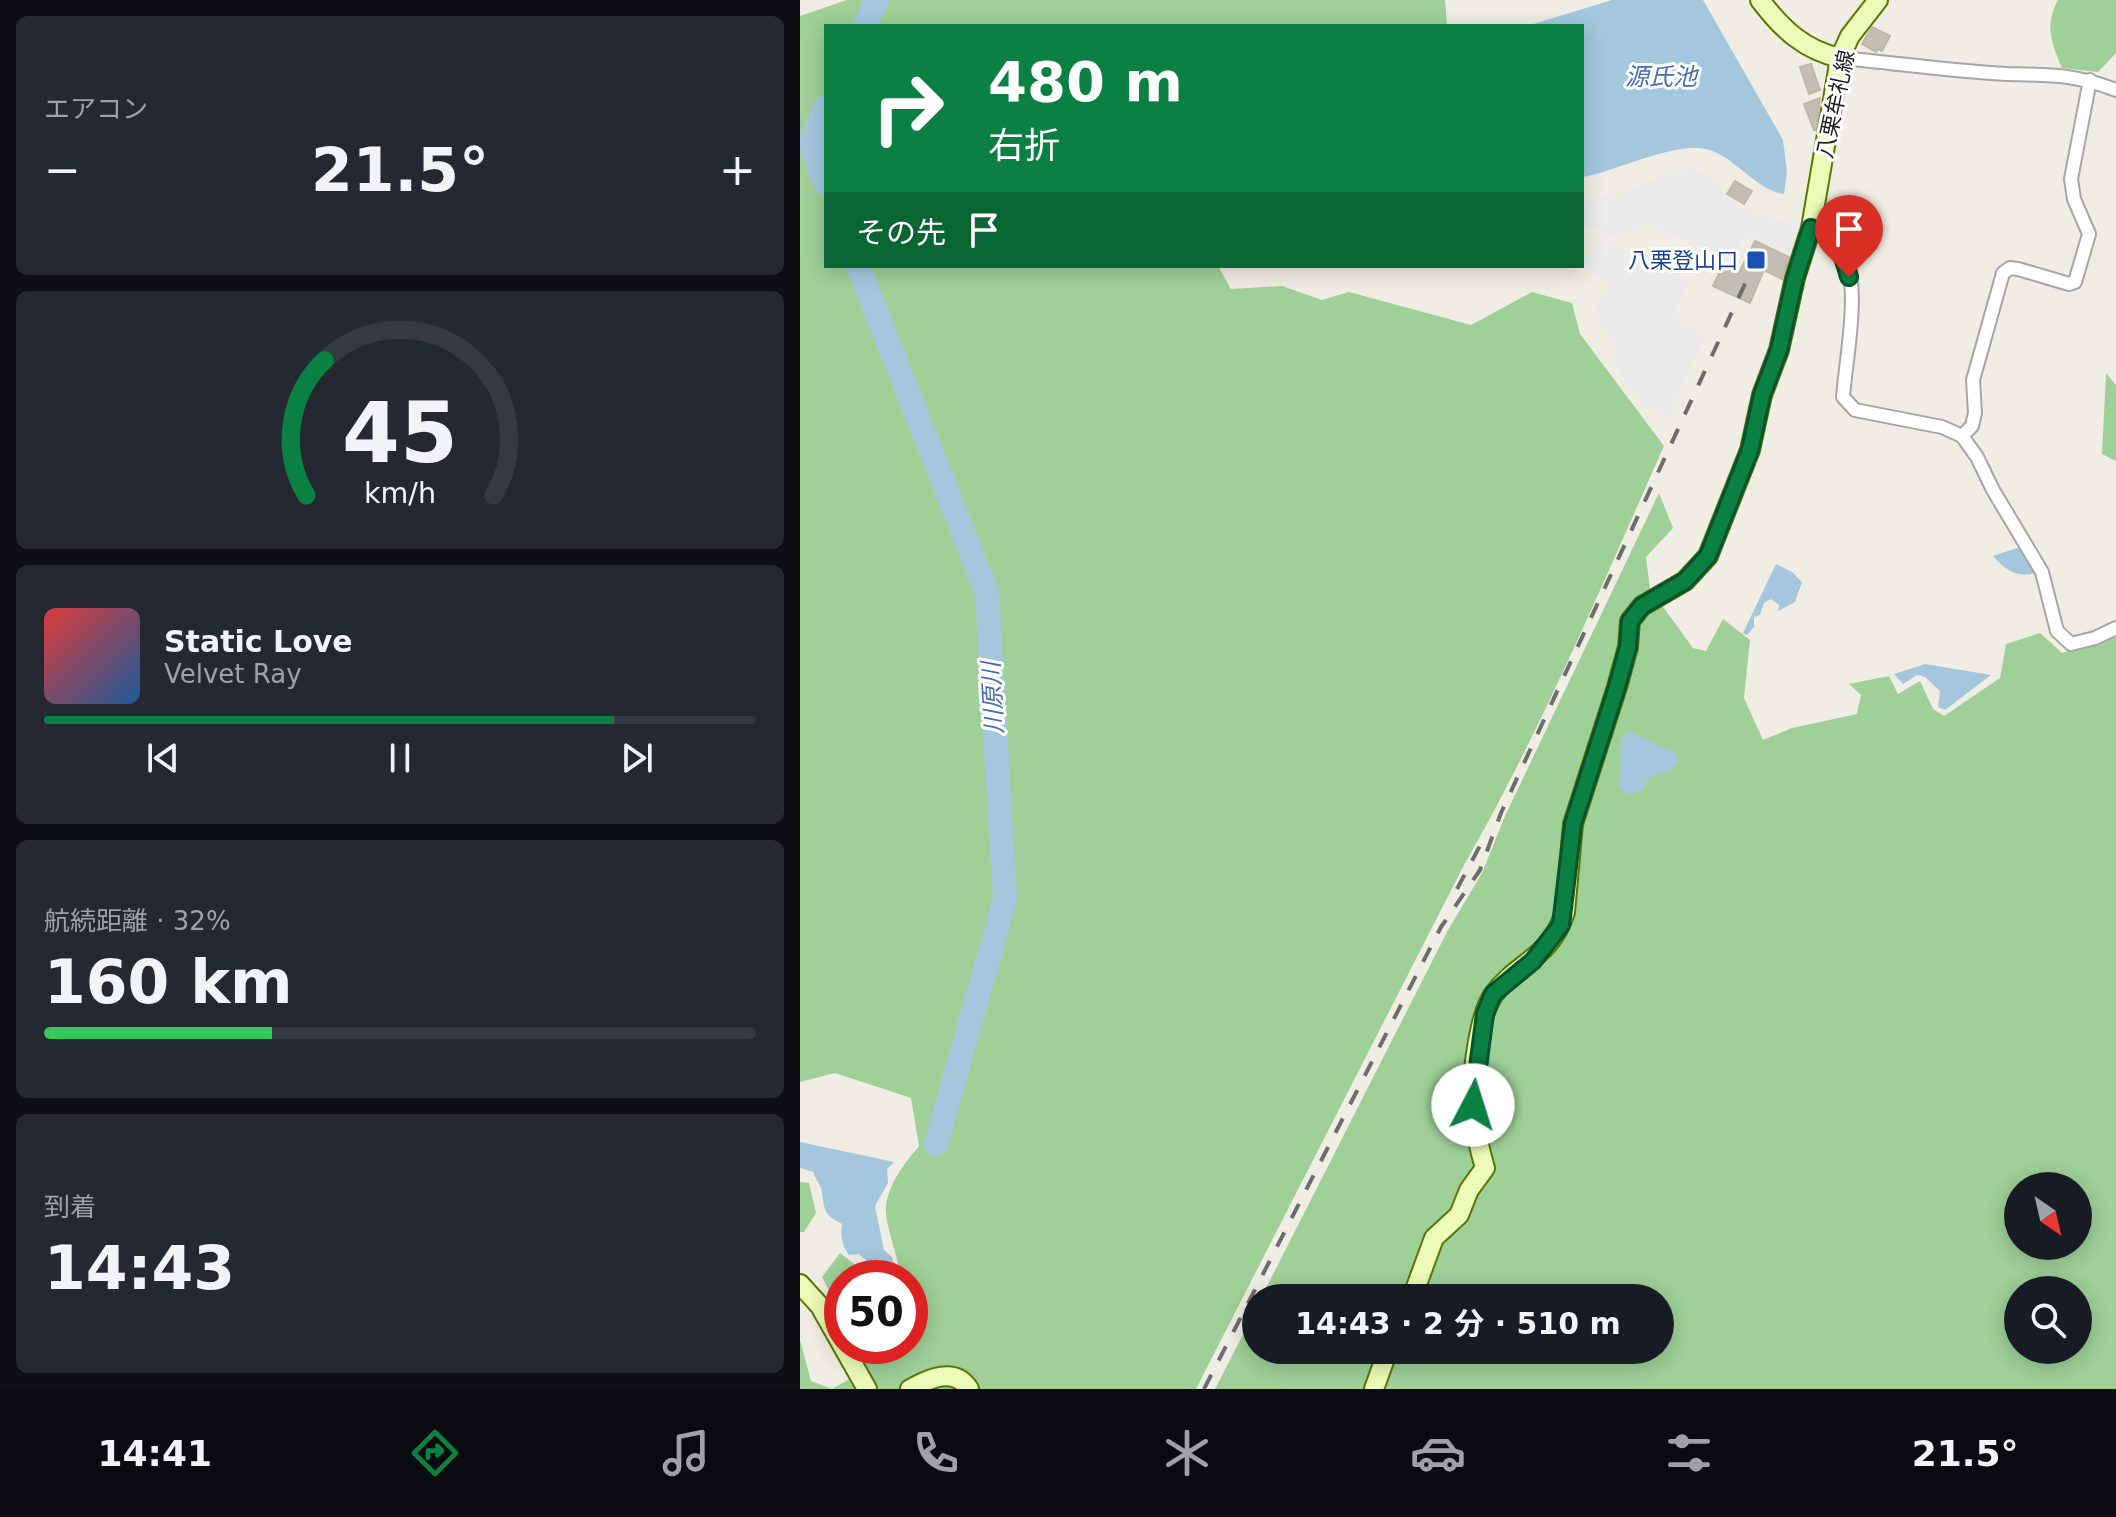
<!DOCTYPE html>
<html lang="ja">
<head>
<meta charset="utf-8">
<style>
	body { margin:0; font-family:"DejaVu Sans","Noto Sans JP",sans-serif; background:#242831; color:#f1f3f6; height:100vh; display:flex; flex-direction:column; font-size:30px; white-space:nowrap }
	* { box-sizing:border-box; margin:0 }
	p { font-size:26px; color:#9ea1a6 }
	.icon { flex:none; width:44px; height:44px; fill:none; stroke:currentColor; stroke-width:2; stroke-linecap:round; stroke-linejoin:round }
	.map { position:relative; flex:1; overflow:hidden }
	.sheet { display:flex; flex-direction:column; gap:16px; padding:16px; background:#0d0f14; width:800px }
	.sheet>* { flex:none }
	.banner { position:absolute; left:24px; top:24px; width:760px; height:244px; border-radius:0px; box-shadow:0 4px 20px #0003; background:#0b8043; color:#fff; overflow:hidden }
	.needle { width:52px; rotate:146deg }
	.controls { position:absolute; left:1204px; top:1172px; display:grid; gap:16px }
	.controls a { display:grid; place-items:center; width:88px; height:88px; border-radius:50%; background:#171b24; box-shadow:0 4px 20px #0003; font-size:40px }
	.speed { position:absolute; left:24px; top:1260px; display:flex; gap:16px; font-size:40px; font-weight:700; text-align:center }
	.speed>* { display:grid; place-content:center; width:104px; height:104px; border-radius:50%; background:#171b24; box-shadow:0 4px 20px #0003; line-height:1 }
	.speed .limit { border:12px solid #d22; background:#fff; color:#111 }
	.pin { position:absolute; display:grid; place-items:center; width:68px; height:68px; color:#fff; margin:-82px -34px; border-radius:50% 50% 50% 0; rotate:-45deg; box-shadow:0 0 8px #0007 }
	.pin .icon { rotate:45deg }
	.me { position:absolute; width:88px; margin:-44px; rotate:5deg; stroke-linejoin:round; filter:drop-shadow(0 0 6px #0008) }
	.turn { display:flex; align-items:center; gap:28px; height:168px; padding:0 32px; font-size:36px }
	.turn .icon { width:104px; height:104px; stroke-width:2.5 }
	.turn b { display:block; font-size:56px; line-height:68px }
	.then { display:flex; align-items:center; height:76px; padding:0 32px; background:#0003; gap:16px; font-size:30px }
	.big { font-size:60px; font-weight:700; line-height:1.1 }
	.sheet .widget { flex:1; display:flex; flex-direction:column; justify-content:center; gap:12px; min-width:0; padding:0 28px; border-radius:12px; background:#242831 }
	.sheet .dial { align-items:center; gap:0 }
	.dial svg { height:208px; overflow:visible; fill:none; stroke:#363941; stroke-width:7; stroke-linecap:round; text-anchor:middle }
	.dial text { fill:#f1f3f6; stroke:none }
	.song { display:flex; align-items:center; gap:24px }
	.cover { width:96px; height:96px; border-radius:12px; background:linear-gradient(135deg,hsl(0 70% 55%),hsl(210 70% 35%)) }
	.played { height:8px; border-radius:4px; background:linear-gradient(90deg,#0b8043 80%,#363941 80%) }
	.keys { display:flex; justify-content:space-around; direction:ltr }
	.heat { display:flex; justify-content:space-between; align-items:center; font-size:44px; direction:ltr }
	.charge { height:12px; border-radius:6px; background:linear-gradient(90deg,#34c759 32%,#363941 0) }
	.trip { position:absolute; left:442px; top:1284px; width:432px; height:80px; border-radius:40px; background:#171b24; box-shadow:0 4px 20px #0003; font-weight:700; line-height:80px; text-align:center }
	.tabs { display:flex; height:128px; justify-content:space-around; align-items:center; background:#090b0e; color:#9ea1a6 }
	.tabs .icon { width:56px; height:56px }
	.tabs .active { color:#0b8043 }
	.tabs b { font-size:36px; color:#f1f3f6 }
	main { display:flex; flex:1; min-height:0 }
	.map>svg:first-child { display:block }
	.forest { fill:#9fd098; fill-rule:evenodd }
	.parking { fill:#ebebeb }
	.water { fill:#a4c7de }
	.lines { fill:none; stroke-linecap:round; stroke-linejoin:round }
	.river { stroke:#a4c7de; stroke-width:24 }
	.building { fill:#c4bdb4; stroke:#c2b7a6; stroke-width:2 }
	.street-casing { stroke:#a6a6a6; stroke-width:16 }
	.secondary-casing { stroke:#587803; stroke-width:22 }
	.street { stroke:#fff; stroke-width:12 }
	.secondary { stroke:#ecfbb7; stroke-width:18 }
	.rail { stroke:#6d6d6d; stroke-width:4; stroke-dasharray:16 16; stroke-linecap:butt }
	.route-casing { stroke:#07532c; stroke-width:20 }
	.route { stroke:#0b8043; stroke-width:14 }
	.transit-dot { fill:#1a4fb4; stroke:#fff; stroke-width:3 }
	.labels { text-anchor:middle; stroke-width:6; stroke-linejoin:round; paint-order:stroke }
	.street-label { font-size:22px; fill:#1f1f1f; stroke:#fff }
	.transit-label { font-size:22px; fill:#164399; stroke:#fff; text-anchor:end }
	.water-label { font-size:24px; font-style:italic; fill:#496bb0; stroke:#fff }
</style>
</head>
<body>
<main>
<section class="sheet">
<div class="widget"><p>エアコン</p>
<div class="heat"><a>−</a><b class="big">21.5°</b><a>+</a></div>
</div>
<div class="widget dial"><svg viewBox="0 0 100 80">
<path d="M14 69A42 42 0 1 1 86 69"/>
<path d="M14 69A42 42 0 0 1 21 17" stroke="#0b8043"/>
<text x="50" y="56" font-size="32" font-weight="700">45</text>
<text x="50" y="72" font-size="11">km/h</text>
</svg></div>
<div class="widget">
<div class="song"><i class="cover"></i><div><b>Static Love</b><p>Velvet Ray</p></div></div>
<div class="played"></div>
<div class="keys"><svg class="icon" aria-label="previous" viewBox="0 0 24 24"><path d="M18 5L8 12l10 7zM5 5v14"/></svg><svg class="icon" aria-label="pause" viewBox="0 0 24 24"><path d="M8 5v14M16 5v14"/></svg><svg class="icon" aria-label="next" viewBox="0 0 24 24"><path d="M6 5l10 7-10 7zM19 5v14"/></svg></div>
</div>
<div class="widget"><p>航続距離 · 32%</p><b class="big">160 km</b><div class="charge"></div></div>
<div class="widget"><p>到着</p><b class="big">14:43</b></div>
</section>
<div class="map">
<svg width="1316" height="1389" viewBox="0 0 1316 1389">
	<rect width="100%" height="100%" fill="#f0eee4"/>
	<g class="forest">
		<path d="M 47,0 L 645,0 L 647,26 L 26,26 L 26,266 L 418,266 L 431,289 L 482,286 L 522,300 L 549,292 L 671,325 L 732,292 L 772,303 L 780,334 L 864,446 C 801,587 741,731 664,865 L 396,1389 L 0,1389 L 0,1340 L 11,1381 L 32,1389 L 65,1370 L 61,1346 L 110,1346 L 110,1278 L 97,1278 L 100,1274 C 98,1256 84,1222 86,1206 C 89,1183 104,1164 119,1146 L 111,1098 L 35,1073 L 0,1082 L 0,16 Z"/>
		<path d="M 1258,0 L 1316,0 L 1316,53 L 1298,72 L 1262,68 C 1252,44 1244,25 1258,0 Z"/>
		<polygon points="1306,373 1316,385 1316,461 1302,454"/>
		<path d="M 859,493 L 873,528 L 846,557 L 850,589 L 893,648 L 906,651 L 923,619 L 950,640 L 944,698 L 963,740 L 992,728 L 1057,714 L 1061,695 L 1049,684 L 1089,676 L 1098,694 L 1120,681 L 1133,709 L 1144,716 L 1200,678 L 1206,644 L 1240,633 L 1262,653 L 1312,637 L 1316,619 L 1316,1389 L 415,1389 L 456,1309 L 456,1350 L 860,1350 L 860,1298 L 461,1298 L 648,930 L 682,873 L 705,816 ZM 1218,1186 L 1278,1186 L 1278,1246 L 1218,1246 ZM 1218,1290 L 1278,1290 L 1278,1350 L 1218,1350 Z"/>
		<polygon points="0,1182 9,1183 16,1213 4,1232 0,1232"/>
		<polygon points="40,1253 73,1278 42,1278 42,1315 22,1277"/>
	</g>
	<g class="parking">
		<polygon points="895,169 911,178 931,201 964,218 996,224 995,253 957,237 945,236 931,261 847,224 817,239 792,226 782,229 782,201 817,195 867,174"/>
		<polygon points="803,241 889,282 872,317 904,337 868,417 841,406 812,360 818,350 793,313 810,284 780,266"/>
	</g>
	<g class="water">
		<path d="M 812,0 L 903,0 L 983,140 L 987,171 L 984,194 C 954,189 938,159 909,150 C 876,140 817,172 782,177 L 782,26 L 727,26 Z"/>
		<path d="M 1220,547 L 1235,573 C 1217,578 1205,570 1193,556 Z"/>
		<polygon points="976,564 992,572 1002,582 995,602 978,611 979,605 971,599 964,603 960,615 954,617 954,627 947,635 943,633"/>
		<polygon points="1125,664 1191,675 1145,710 1138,707 1140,691 1125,677 1117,675 1103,684 1094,674"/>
		<path d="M 828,731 L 876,753 L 878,762 L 868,772 L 850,776 L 843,789 L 827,795 L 817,783 C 827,766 812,747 828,731 Z"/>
		<path d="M 0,1142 L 94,1162 L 87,1169 L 88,1183 L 75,1206 L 84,1250 L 92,1257 L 95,1269 L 88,1278 L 59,1254 L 49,1255 C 42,1246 40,1235 42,1224 C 24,1214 25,1213 22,1192 C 21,1185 15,1179 13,1172 L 0,1168 Z"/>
	</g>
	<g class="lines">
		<g class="river">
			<polyline points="64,26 77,0"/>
			<polyline points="26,107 10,142 26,184"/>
			<polyline points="58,266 187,593 205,899 136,1144"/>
		</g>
	</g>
	<g class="building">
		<polygon points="1072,27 1090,36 1082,51 1078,49 1076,52 1062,44"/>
		<polygon points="1011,64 1020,90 1009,94 1000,67"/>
		<polygon points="1020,98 1016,130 1014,130 1004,104"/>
		<polygon points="935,181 952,191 944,204 927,194"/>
		<polygon points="955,241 989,257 982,279 964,270 950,303 913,286 923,265 939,273"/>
	</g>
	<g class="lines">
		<defs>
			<g id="street">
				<path d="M 1040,58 C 1096,63 1151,71 1207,74 C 1251,75 1274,74 1316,90"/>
				<path d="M 1011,228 C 1023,232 1035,237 1042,248 C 1062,285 1046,356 1043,397 L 1055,410 L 1142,427 L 1162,436 L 1177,457 L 1193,490 L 1242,572 L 1257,631 L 1271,644 L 1295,638 L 1316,628"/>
				<polyline points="1162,436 1172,426 1175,413 1173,380 1203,273 1210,268 1218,269 1269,284 1275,282 1289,234 1274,199 1271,179 1290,80"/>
			</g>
			<g id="secondary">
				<path d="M 960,0 C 982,29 1004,50 1040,58"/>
				<polyline points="0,1284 20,1306 67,1389"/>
				<path d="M 612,1298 L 634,1238 L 659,1215 L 669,1190 L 685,1168 C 679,1148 675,1128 673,1108 C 671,1081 678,1015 694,994 C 717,962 751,958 765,912 L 773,824 L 817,687 L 828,647 L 830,621 L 842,606 L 885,581 L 908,556 L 950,450 L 962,395 L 979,350 L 995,278 L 1011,228 L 1040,58 L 1050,36 L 1078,0"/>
				<path d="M 110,1389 C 128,1379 155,1366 169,1389"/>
				<polyline points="574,1389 588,1350"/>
			</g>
		</defs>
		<use href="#street" class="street-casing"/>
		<use href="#secondary" class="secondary-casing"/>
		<use href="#street" class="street"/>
		<use href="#secondary" class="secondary"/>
		<g class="rail">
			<polyline points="657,889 683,840"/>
			<polyline points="404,1389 641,927 680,870 701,813 956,260"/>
		</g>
	</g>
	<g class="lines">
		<defs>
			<path id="route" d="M 673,1105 L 685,1014 L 693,994 L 733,961 L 761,925 L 773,824 L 817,687 L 828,647 L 830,621 L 842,606 L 885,581 L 908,556 L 950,450 L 962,395 L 979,350 L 995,278 L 1011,228 C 1038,237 1042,251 1049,277"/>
		</defs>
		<use href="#route" class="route-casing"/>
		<use href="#route" class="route"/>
	</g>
	<rect class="transit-dot" x="946" y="250" width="20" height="20" rx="4"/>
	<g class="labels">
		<g class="street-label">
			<text transform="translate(1035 104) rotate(-78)" y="8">八栗牟礼線</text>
		</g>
		<g class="transit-label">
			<text x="938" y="268">八栗登山口</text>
		</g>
		<g class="water-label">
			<text x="861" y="85">源氏池</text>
			<text transform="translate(193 698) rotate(-93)" y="8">川原川</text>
		</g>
	</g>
</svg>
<div class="controls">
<a><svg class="needle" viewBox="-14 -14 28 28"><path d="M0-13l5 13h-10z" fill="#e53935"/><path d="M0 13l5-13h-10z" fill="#9ea1a6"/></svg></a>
<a><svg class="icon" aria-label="search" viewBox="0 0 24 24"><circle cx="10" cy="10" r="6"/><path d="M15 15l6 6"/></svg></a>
</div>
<div class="speed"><div class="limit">50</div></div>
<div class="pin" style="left:1049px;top:277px;background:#d93025"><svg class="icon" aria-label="arrive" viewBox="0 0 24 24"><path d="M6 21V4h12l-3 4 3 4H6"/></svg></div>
<svg class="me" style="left:673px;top:1105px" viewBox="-20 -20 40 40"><circle r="19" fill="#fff"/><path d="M0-13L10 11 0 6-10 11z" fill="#0b8043"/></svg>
<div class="trip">14:43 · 2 分 · 510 m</div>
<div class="banner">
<div class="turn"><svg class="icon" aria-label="right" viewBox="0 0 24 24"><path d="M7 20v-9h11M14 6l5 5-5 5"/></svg><div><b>480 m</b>右折</div></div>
<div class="then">その先<svg class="icon" aria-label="arrive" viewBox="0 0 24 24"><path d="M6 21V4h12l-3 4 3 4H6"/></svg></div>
</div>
</div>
</main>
<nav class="tabs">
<b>14:41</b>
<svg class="icon active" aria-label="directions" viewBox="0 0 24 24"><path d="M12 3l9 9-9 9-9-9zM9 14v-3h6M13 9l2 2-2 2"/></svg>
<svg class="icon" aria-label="music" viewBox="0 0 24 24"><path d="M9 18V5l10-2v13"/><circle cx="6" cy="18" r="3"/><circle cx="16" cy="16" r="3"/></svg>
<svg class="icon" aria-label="phone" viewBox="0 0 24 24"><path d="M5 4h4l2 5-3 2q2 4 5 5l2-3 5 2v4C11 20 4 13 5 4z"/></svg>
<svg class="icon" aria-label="climate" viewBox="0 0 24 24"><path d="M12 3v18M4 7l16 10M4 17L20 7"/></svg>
<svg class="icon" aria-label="car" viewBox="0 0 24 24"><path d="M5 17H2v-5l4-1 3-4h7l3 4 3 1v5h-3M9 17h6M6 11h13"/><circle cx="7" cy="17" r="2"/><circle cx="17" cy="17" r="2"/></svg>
<svg class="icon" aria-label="filters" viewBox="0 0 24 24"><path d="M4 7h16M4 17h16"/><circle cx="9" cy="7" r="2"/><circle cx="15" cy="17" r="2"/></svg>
<b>21.5°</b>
</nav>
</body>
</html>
